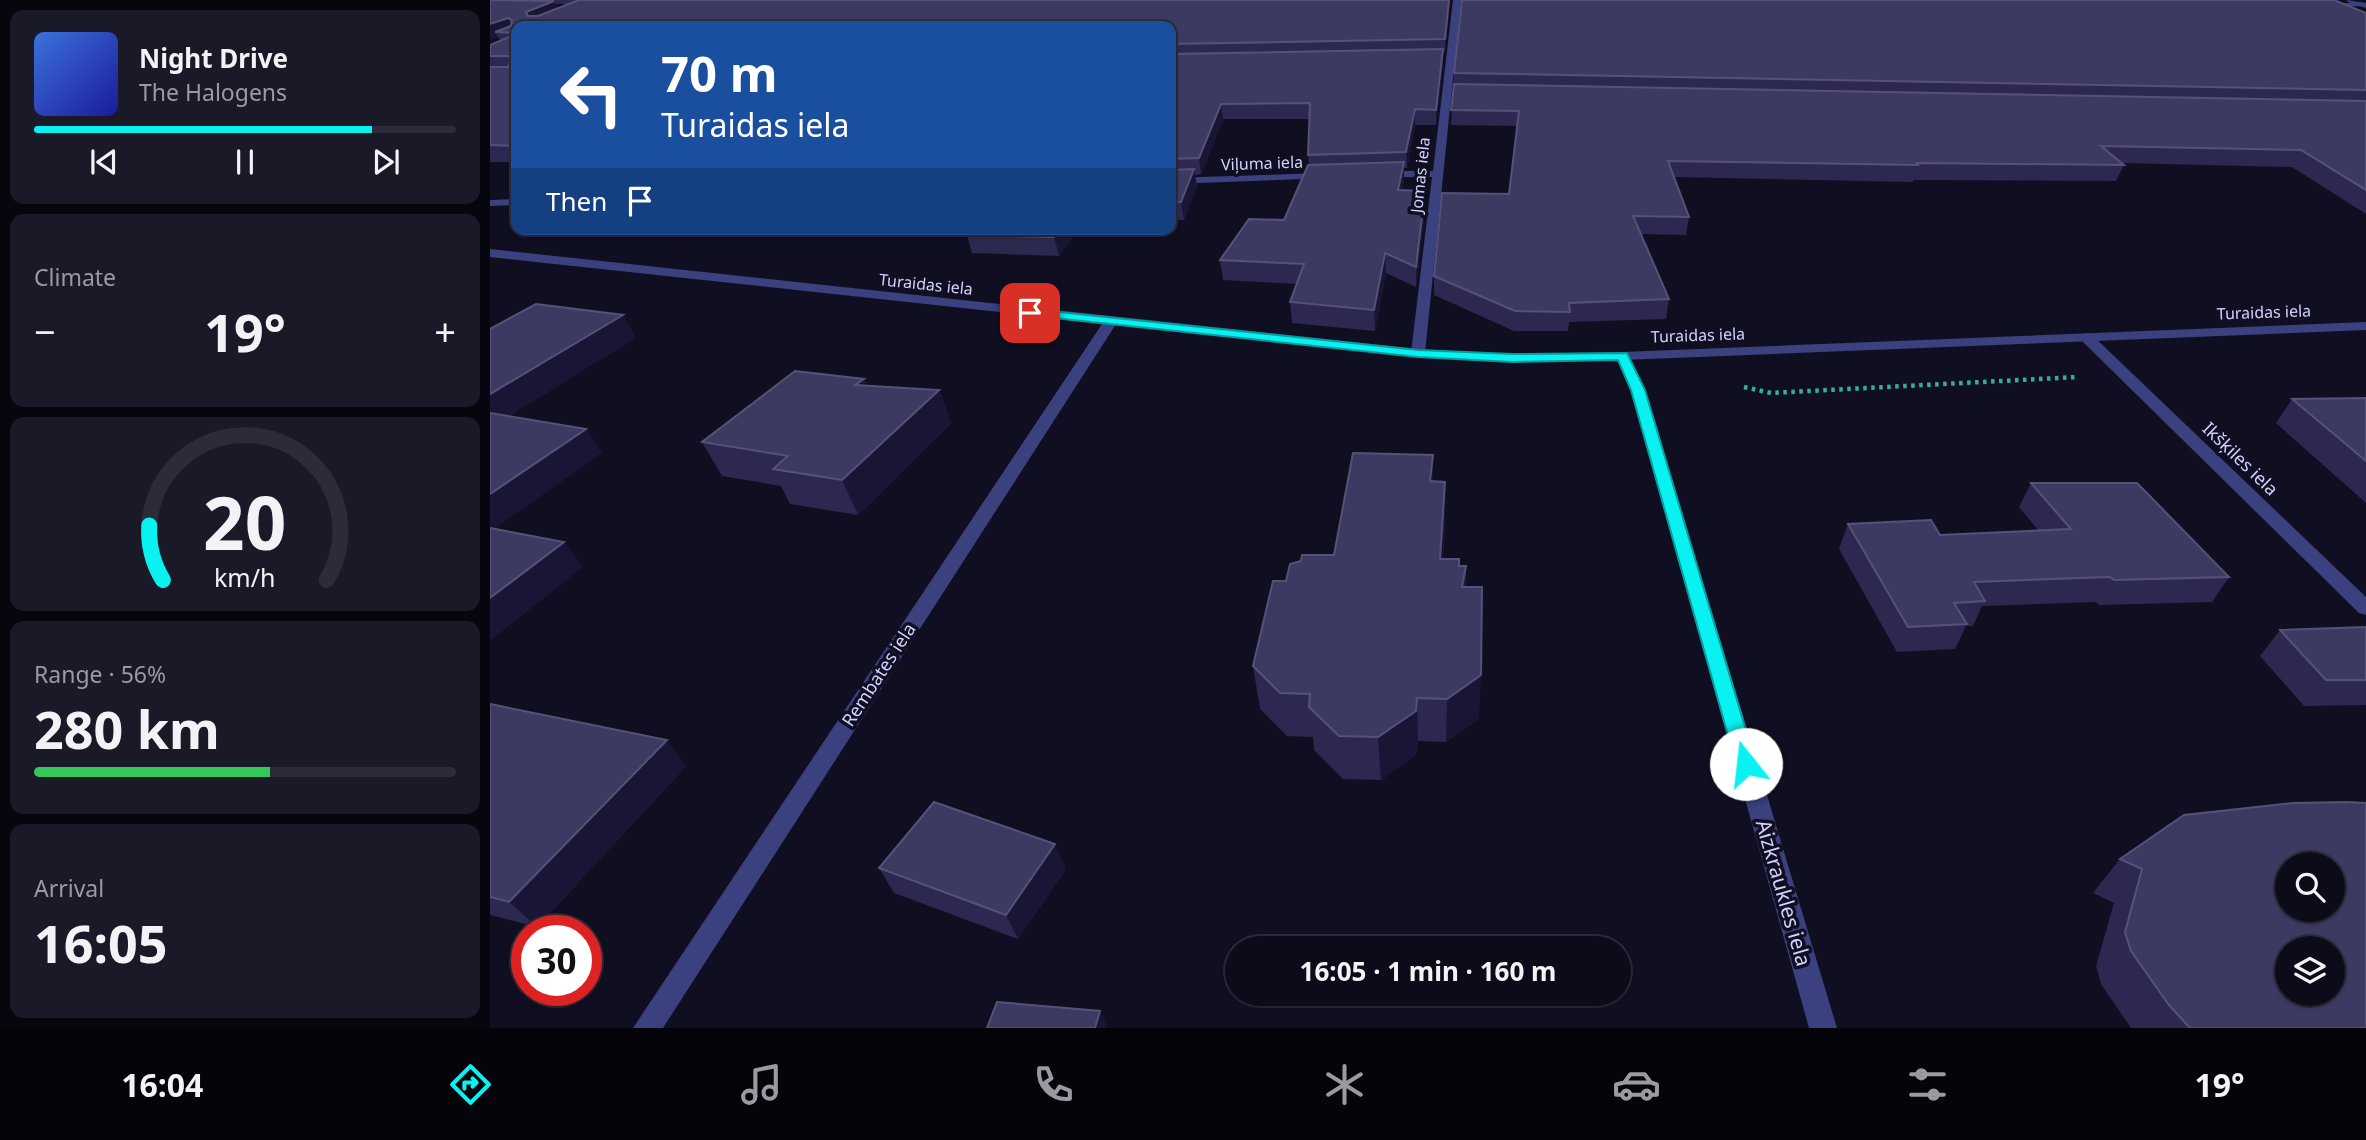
<!DOCTYPE html>
<html lang="en">
<head>
<meta charset="utf-8">
<style>
	body { margin:0; font-family:"Noto Sans",sans-serif; background:#1a1927; color:#f1f3f6; height:100vh; display:flex; flex-direction:column; font-size:26px; white-space:nowrap }
	* { box-sizing:border-box; margin:0 }
	p { font-size:23px; color:#9a9ba2 }
	.icon { flex:none; width:38px; height:38px; fill:none; stroke:currentColor; stroke-width:2; stroke-linecap:round; stroke-linejoin:round }
	.map { position:relative; flex:1; overflow:hidden }
	.side { display:flex; flex-direction:column; gap:10px; padding:10px; background:#07060e; width:490px }
	.side>* { flex:none }
	.top-card { position:absolute; left:21px; top:21px; width:665px; height:214px; border-radius:14px; box-shadow:0 2px 5px #0004,0 0 0 2px #2c2b39; background:#1a4fa0; color:#fff; overflow:hidden }
	.buttons { position:absolute; left:1785px; top:852px; display:grid; gap:14px }
	.buttons a { display:grid; place-items:center; width:70px; height:70px; border-radius:50%; background:#0c0b1a; box-shadow:0 2px 5px #0004,0 0 0 2px #2c2b39; font-size:35px }
	.speed { position:absolute; left:21px; top:915px; display:flex; gap:14px; font-size:35px; font-weight:700; text-align:center }
	.speed>* { display:grid; place-content:center; width:91px; height:91px; border-radius:50%; background:#0c0b1a; box-shadow:0 2px 5px #0004,0 0 0 2px #2c2b39; line-height:1 }
	.speed .limit { border:10px solid #d22; background:#fff; color:#111 }
	.pin { position:absolute; display:grid; place-items:center; width:60px; height:60px; color:#fff; margin:-30px; border-radius:14px; box-shadow:0 4px 10px #0006 }
	.me { position:absolute; width:77px; margin:-38px; rotate:344deg; stroke-linejoin:round; filter:drop-shadow(0 0 5px #0008) }
	.turn { display:flex; align-items:center; gap:24px; height:147px; padding:0 35px; font-size:32px }
	.turn .icon { width:91px; height:91px; stroke-width:2.5 }
	.turn b { display:block; font-size:49px; line-height:60px }
	.then { display:flex; align-items:center; height:66px; padding:0 35px; background:#0003; gap:14px; font-size:26px }
	.big { font-size:52px; font-weight:700; line-height:1.1 }
	.side .widget { flex:1; display:flex; flex-direction:column; justify-content:center; gap:10px; min-width:0; padding:0 24px; border-radius:14px; background:#1a1927 }
	.side .dial { align-items:center; gap:0 }
	.dial svg { height:182px; overflow:visible; fill:none; stroke:#2c2b39; stroke-width:7; stroke-linecap:round; text-anchor:middle }
	.dial text { fill:#f1f3f6; stroke:none }
	.song { display:flex; align-items:center; gap:21px }
	.cover { width:84px; height:84px; border-radius:10px; background:linear-gradient(135deg,hsl(220 70% 55%),hsl(240 70% 35%)) }
	.played { height:7px; border-radius:4px; background:linear-gradient(90deg,#09f1f1 80%,#2c2b39 80%) }
	.keys { display:flex; justify-content:space-around; direction:ltr }
	.heat { display:flex; justify-content:space-between; align-items:center; font-size:38px; direction:ltr }
	.charge { height:10px; border-radius:5px; background:linear-gradient(90deg,#34c759 56%,#2c2b39 0) }
	.trip { position:absolute; left:735px; top:936px; width:406px; height:70px; border-radius:35px; background:#0c0b1a; box-shadow:0 2px 5px #0004,0 0 0 2px #2c2b39; font-weight:700; line-height:70px; text-align:center }
	.menu { display:flex; height:112px; justify-content:space-around; align-items:center; background:#05040a; color:#9a9ba2 }
	.menu .icon { width:49px; height:49px }
	.menu .active { color:#09f1f1 }
	.menu b { font-size:32px; color:#f1f3f6 }
	main { display:flex; flex:1; min-height:0 }
	.map>svg:first-child { display:block }
	.lines { fill:none; stroke-linecap:round; stroke-linejoin:round }
	.path { stroke:#33af9b; stroke-width:4.5; stroke-dasharray:3.5 4.5; stroke-linecap:butt }
	.pedestrian { fill:#3b407f; fill-rule:evenodd }
	.minor { fill:#3b407f; fill-rule:evenodd }
	.tertiary { fill:#3b407f; fill-rule:evenodd }
	.wall { fill:#2c284f; fill-rule:evenodd }
	.shaded-wall { fill:#191635 }
	.building { fill:#3d3a62; stroke:#55527a; stroke-width:2; fill-rule:evenodd }
	.route { fill:#09f1f1; stroke:#069d9d; stroke-width:2 }
	.labels { text-anchor:middle; stroke-width:7; stroke-linejoin:round; paint-order:stroke }
	.far-street-label { font-size:16px; fill:#d2d1fd; stroke:#100f22 }
	.street-label { font-size:18px; fill:#d2d1fd; stroke:#100f22 }
	.near-street-label { font-size:21px; fill:#d2d1fd; stroke:#100f22 }
</style>
</head>
<body>
<main>
<section class="side">
<div class="widget">
<div class="song"><i class="cover"></i><div><b>Night Drive</b><p>The Halogens</p></div></div>
<div class="played"></div>
<div class="keys"><svg class="icon" aria-label="previous" viewBox="0 0 24 24"><path d="M18 5L8 12l10 7zM5 5v14"/></svg><svg class="icon" aria-label="pause" viewBox="0 0 24 24"><path d="M8 5v14M16 5v14"/></svg><svg class="icon" aria-label="next" viewBox="0 0 24 24"><path d="M6 5l10 7-10 7zM19 5v14"/></svg></div>
</div>
<div class="widget"><p>Climate</p>
<div class="heat"><a>−</a><b class="big">19°</b><a>+</a></div>
</div>
<div class="widget dial"><svg viewBox="0 0 100 80">
<path d="M14 69A42 42 0 1 1 86 69"/>
<path d="M14 69A42 42 0 0 1 8 45" stroke="#09f1f1"/>
<text x="50" y="56" font-size="32" font-weight="700">20</text>
<text x="50" y="72" font-size="11">km/h</text>
</svg></div>
<div class="widget"><p>Range · 56%</p><b class="big">280 km</b><div class="charge"></div></div>
<div class="widget"><p>Arrival</p><b class="big">16:05</b></div>
</section>
<div class="map">
<svg width="1876" height="1028" viewBox="0 0 1876 1028">
	<rect width="100%" height="100%" fill="#100f22"/>
	<g class="lines">
		<polyline class="path" points="1254,387 1281,393 1587,377"/>
		<polygon class="pedestrian" points="963,0 971,0 935,353 928,357 921,353 942,177 901,177 896,174 901,171 943,171"/>
		<g class="minor">
			<polygon points="1831,3 1873,3 1876,6 1834,7"/>
			<polygon points="835,173 839,174 839,178 681,184 681,178"/>
			<polygon points="26,199 26,205 0,206 0,200"/>
			<polygon points="621,317 628,321 173,1028 143,1028 614,321"/>
			<polygon points="1596,333 1601,334 1876,597 1876,615 1869,613 1591,340 1589,337"/>
			<polygon points="1132,352 1139,356 1155,390 1347,1028 1319,1028 1141,390 1125,356"/>
		</g>
		<g class="tertiary">
			<polygon points="1857,0 1876,3 1876,8 1858,2"/>
			<polygon points="0,249 928,349 1022,354 1132,352 1876,322 1876,330 1132,360 1022,362 928,357 0,257"/>
		</g>
	</g>
	<g class="wall">
		<path d="M 0,0 L 960,0 L 955,52 L 953,52 L 953,63 L 946,125 L 925,125 L 917,168 L 914,168 L 914,180 L 912,190 L 935,191 L 935,210 L 926,287 L 896,273 L 885,331 L 802,323 L 800,302 L 807,284 L 733,280 L 730,260 L 794,220 L 819,165 L 818,155 L 820,119 L 733,119 L 711,174 L 705,175 L 707,186 L 694,220 L 681,220 L 681,26 L 26,26 L 26,162 L 0,162 L 0,45 L 10,41 L 8,37 L 0,40 ZM 65,4 L 78,4 L 67,8 Z"/>
		<polygon points="1876,13 1876,214 1802,167 1632,163 1634,165 1626,181 1423,180 1423,182 1184,177 1199,217 1196,235 1150,234 1179,299 1176,319 1079,322 1078,331 1024,331 944,295 944,276 1019,194 1027,126 961,125 964,73"/>
		<polygon points="482,229 588,229 569,256 482,253 477,235"/>
		<polygon points="374,379 377,386 449,390 461,423 368,515 300,504 291,486 232,476 212,442"/>
		<polygon points="1876,398 1876,503 1786,423 1802,399"/>
		<polygon points="943,481 955,523 953,559 969,566 976,566 976,587 989,719 956,742 928,741 926,754 891,780 853,779 824,750 823,737 797,736 770,709 763,666 796,581 844,555"/>
		<polygon points="1541,483 1739,577 1722,602 1609,605 1606,602 1492,606 1483,626 1476,626 1465,649 1407,652 1349,549 1358,524 1450,535 1549,531 1529,507"/>
		<polygon points="1876,627 1876,705 1814,706 1770,656 1790,630"/>
		<polygon points="0,704 196,766 47,927 0,915"/>
		<polygon points="1876,803 1876,1028 1641,1028 1611,984 1606,966 1624,903 1603,893 1630,859"/>
		<polygon points="389,868 576,869 528,939 404,893"/>
	</g>
	<g class="shaded-wall">
		<polygon points="959,0 960,0 955,52 955,39"/>
		<polygon points="64,1 70,13 43,25 36,12"/>
		<polygon points="18,18 25,31 5,32 8,37 0,40 0,24"/>
		<polygon points="953,49 953,63 946,125 946,110"/>
		<polygon points="731,104 733,119 711,174 709,158"/>
		<polygon points="925,109 925,125 917,168 916,152"/>
		<polygon points="914,162 914,180 909,209 908,190"/>
		<polygon points="704,169 707,186 694,220 691,202"/>
		<polygon points="935,191 935,210 926,287 926,267"/>
		<polygon points="570,229 588,229 569,256 564,237"/>
		<polygon points="895,253 896,273 885,331 884,310"/>
		<polygon points="133,315 146,338 0,428 0,394"/>
		<polygon points="374,379 388,412 365,385"/>
		<polygon points="449,390 461,423 368,515 352,480"/>
		<polygon points="96,429 112,453 0,532 0,494"/>
		<polygon points="943,455 943,496 940,481"/>
		<polygon points="955,482 955,523 950,601 950,559"/>
		<polygon points="74,542 93,567 0,641 0,598"/>
		<polygon points="976,566 975,609 972,587"/>
		<polygon points="991,675 989,719 956,742 957,699"/>
		<polygon points="927,698 928,741 926,754 891,780 888,737"/>
		<polygon points="177,740 196,766 47,927 19,902"/>
		<polygon points="565,844 576,869 528,939 516,915"/>
		<polygon points="610,1011 618,1028 605,1028"/>
	</g>
	<g class="building">
		<polygon points="0,0 64,1 36,12 38,16 48,16 89,0 959,0 955,39 681,44 681,26 26,26 26,33 5,32 21,26 22,20 18,18 0,24"/>
		<polygon points="972,0 1844,0 1876,13 1876,90 964,73"/>
		<polygon points="26,34 26,146 0,145 0,67 18,67 21,59 18,56 0,56 0,45"/>
		<polygon points="953,49 946,110 925,109 916,152 818,155 820,103 731,104 709,158 681,159 681,54"/>
		<polygon points="964,84 1876,101 1876,190 1811,150 1611,146 1634,165 1427,163 1428,165 1178,161 1199,217 1143,216 1179,299 1079,303 1080,312 1025,311 944,276 952,193 1019,194 1029,111 961,110"/>
		<polygon points="914,162 908,190 935,191 926,267 895,253 884,310 800,302 814,264 730,260 759,219 794,220 818,165"/>
		<polygon points="704,169 691,202 681,202 681,170"/>
		<polygon points="482,229 570,229 564,237 477,235"/>
		<polygon points="46,304 133,315 0,394 0,329"/>
		<polygon points="305,371 374,379 365,385 449,390 352,480 283,469 298,456 212,442"/>
		<polygon points="1876,398 1876,461 1802,399"/>
		<polygon points="0,413 96,429 0,494"/>
		<polygon points="863,453 943,455 940,481 955,482 950,559 969,559 969,566 976,566 972,587 992,587 991,675 957,699 927,698 926,711 888,737 849,736 819,707 820,694 790,693 763,666 783,581 796,581 800,564 811,561 812,555 844,555"/>
		<polygon points="1541,483 1647,483 1739,577 1624,580 1620,577 1484,582 1495,601 1464,603 1477,624 1418,627 1358,524 1441,520 1450,535 1581,529"/>
		<polygon points="0,528 74,542 0,598"/>
		<polygon points="1876,627 1876,680 1836,680 1790,630"/>
		<polygon points="0,704 177,740 19,902 0,897"/>
		<polygon points="444,802 565,844 516,915 389,868"/>
		<path d="M 1857,802 L 1876,803 L 1876,1028 L 1700,1028 L 1679,1005 L 1641,951 L 1635,932 L 1652,869 L 1630,859 L 1694,815 L 1803,803 ZM 1797,864 L 1843,864 L 1843,910 L 1797,910 ZM 1797,948 L 1843,948 L 1843,994 L 1797,994 Z"/>
		<polygon points="507,1002 610,1011 605,1028 497,1028"/>
	</g>
	<polygon class="route" points="540,309 928,350 1022,354 1137,353 1155,390 1266,764 1263,770 1256,772 1249,770 1246,764 1141,390 1128,360 1022,362 928,357 536,315 536,310"/>
	<g class="labels">
		<g class="far-street-label">
			<text transform="translate(772 163) rotate(-2)" y="6">Viļuma iela</text>
			<text transform="translate(930 175) rotate(-84)" y="6">Jomas iela</text>
			<text transform="translate(436 284) rotate(6)" y="6">Turaidas iela</text>
			<text transform="translate(1774 312) rotate(-2)" y="6">Turaidas iela</text>
			<text transform="translate(1208 335) rotate(-2)" y="6">Turaidas iela</text>
		</g>
		<g class="street-label">
			<text transform="translate(1750 459) rotate(44)" y="6">Ikšķiles iela</text>
			<text transform="translate(389 675) rotate(-57)" y="6">Rembates iela</text>
		</g>
		<g class="near-street-label">
			<text transform="translate(1293 893) rotate(74)" y="7">Aizkraukles iela</text>
		</g>
	</g>
</svg>
<div class="buttons">
<a><svg class="icon" aria-label="search" viewBox="0 0 24 24"><circle cx="10" cy="10" r="6"/><path d="M15 15l6 6"/></svg></a>
<a><svg class="icon" aria-label="layers" viewBox="0 0 24 24"><path d="M12 4l9 5-9 5-9-5zM3 14l9 5 9-5"/></svg></a>
</div>
<div class="speed"><div class="limit">30</div></div>
<div class="pin" style="left:540px;top:313px;background:#d93025"><svg class="icon" aria-label="arrive" viewBox="0 0 24 24"><path d="M6 21V4h12l-3 4 3 4H6"/></svg></div>
<svg class="me" style="left:1256px;top:764px" viewBox="-20 -20 40 40"><circle r="19" fill="#fff"/><path d="M0-13L10 11 0 6-10 11z" fill="#09f1f1"/></svg>
<div class="trip">16:05 · 1 min · 160 m</div>
<div class="top-card">
<div class="turn"><svg class="icon" aria-label="left" viewBox="0 0 24 24"><path d="M17 20v-9H6M10 6l-5 5 5 5"/></svg><div><b>70 m</b>Turaidas iela</div></div>
<div class="then">Then<svg class="icon" aria-label="arrive" viewBox="0 0 24 24"><path d="M6 21V4h12l-3 4 3 4H6"/></svg></div>
</div>
</div>
</main>
<nav class="menu">
<b>16:04</b>
<svg class="icon active" aria-label="directions" viewBox="0 0 24 24"><path d="M12 3l9 9-9 9-9-9zM9 14v-3h6M13 9l2 2-2 2"/></svg>
<svg class="icon" aria-label="music" viewBox="0 0 24 24"><path d="M9 18V5l10-2v13"/><circle cx="6" cy="18" r="3"/><circle cx="16" cy="16" r="3"/></svg>
<svg class="icon" aria-label="phone" viewBox="0 0 24 24"><path d="M5 4h4l2 5-3 2q2 4 5 5l2-3 5 2v4C11 20 4 13 5 4z"/></svg>
<svg class="icon" aria-label="climate" viewBox="0 0 24 24"><path d="M12 3v18M4 7l16 10M4 17L20 7"/></svg>
<svg class="icon" aria-label="car" viewBox="0 0 24 24"><path d="M5 17H2v-5l4-1 3-4h7l3 4 3 1v5h-3M9 17h6M6 11h13"/><circle cx="7" cy="17" r="2"/><circle cx="17" cy="17" r="2"/></svg>
<svg class="icon" aria-label="filters" viewBox="0 0 24 24"><path d="M4 7h16M4 17h16"/><circle cx="9" cy="7" r="2"/><circle cx="15" cy="17" r="2"/></svg>
<b>19°</b>
</nav>
</body>
</html>
